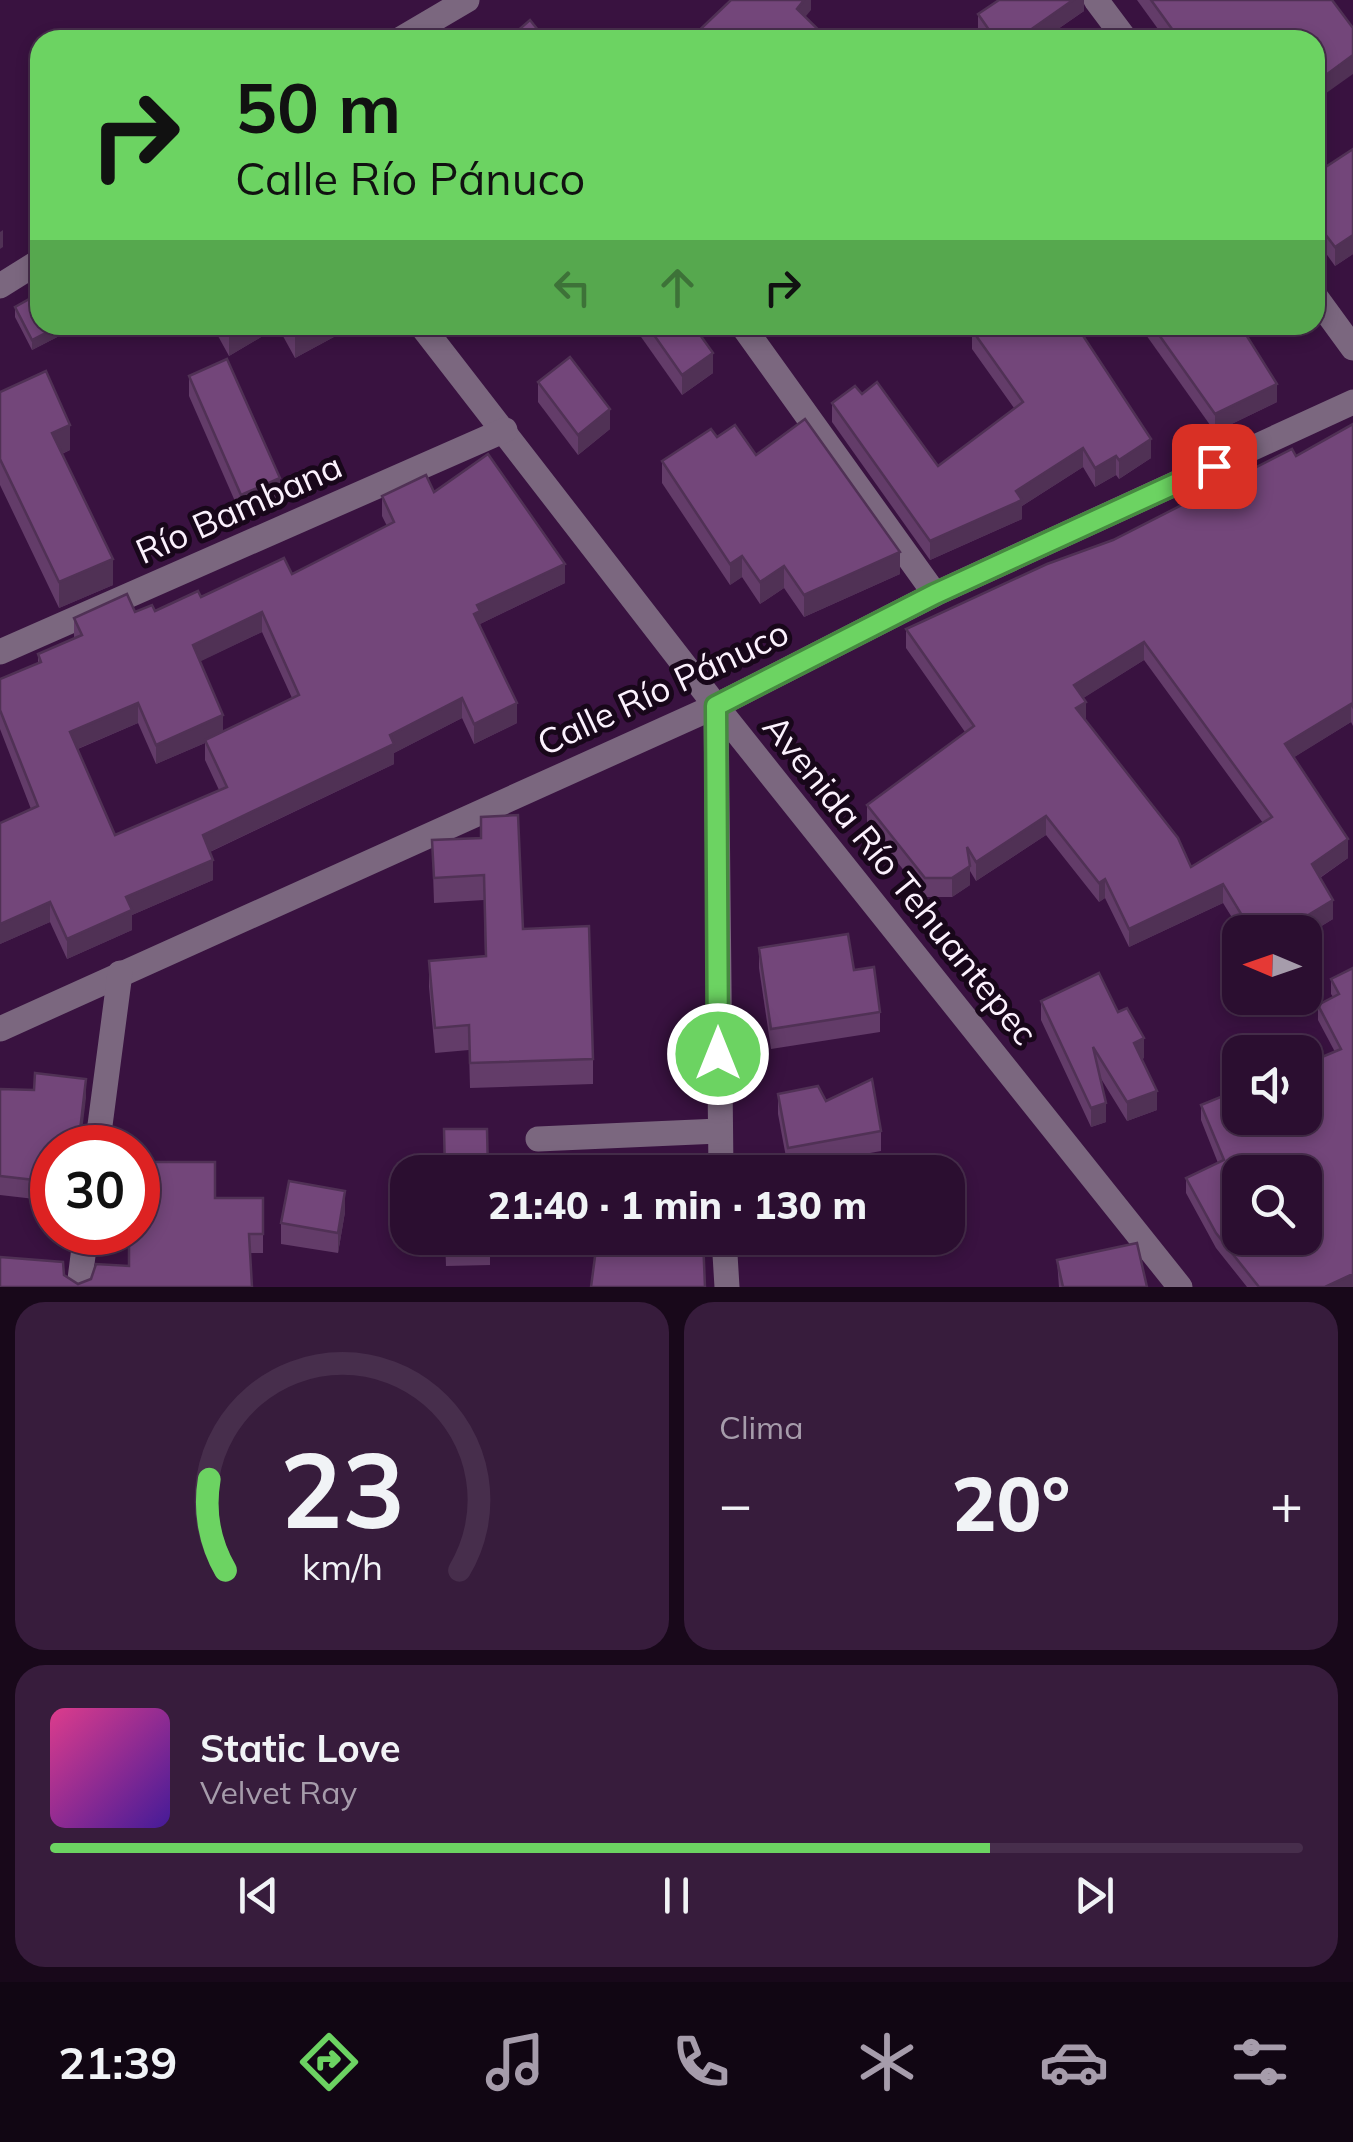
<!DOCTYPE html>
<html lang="es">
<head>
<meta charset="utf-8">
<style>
	body { margin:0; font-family:Mulish,sans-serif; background:#371c3c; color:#f1f3f6; height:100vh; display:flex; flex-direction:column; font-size:38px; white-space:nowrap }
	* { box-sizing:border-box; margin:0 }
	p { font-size:32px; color:#a69cab }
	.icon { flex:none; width:55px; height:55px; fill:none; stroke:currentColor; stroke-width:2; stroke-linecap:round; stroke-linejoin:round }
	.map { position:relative; height:1287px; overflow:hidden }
	.panel { display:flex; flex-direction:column; gap:15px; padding:15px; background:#18081a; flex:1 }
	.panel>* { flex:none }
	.top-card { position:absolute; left:30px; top:30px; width:1295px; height:305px; border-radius:30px; box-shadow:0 5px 15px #0003,0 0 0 2px #472e4c; background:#6cd362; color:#111; overflow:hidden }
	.needle { width:65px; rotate:272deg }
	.controls { position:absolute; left:1222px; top:915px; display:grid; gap:20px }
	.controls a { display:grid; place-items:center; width:100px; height:100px; border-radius:20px; background:#2b0e30; box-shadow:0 5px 15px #0003,0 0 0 2px #472e4c; font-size:50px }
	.speed { position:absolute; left:30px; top:1125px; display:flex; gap:20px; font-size:50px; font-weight:700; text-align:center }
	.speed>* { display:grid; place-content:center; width:130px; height:130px; border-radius:50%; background:#2b0e30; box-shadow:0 5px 15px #0003,0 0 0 2px #472e4c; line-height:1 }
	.speed .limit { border:15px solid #d22; background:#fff; color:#111 }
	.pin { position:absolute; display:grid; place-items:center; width:85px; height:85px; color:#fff; margin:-42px; border-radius:20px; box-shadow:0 5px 15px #0006 }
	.me { position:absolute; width:110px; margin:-55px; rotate:0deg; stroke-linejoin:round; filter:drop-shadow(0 0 8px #0008) }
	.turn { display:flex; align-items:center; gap:35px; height:210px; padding:0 40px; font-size:45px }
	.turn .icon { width:130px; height:130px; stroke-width:2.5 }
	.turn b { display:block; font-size:70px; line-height:85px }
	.lanes { display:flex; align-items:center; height:95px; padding:0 40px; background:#0003; justify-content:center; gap:50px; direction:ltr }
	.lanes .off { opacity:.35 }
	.big { font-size:75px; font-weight:800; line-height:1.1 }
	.panel .tile { flex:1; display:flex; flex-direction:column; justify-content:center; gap:15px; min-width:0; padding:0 35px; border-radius:30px; background:#371c3c }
	.panel .dial { align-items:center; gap:0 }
	.dial svg { height:260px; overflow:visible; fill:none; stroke:#472e4c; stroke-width:7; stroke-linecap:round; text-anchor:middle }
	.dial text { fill:#f1f3f6; stroke:none }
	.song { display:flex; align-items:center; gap:30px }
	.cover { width:120px; height:120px; border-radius:15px; background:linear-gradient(135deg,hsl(330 70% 55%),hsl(260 70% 35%)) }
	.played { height:10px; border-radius:5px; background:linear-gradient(90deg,#6cd362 75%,#472e4c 75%) }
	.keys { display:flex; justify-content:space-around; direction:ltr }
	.heat { display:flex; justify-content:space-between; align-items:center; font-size:55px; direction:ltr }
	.panel .tiles { flex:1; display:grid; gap:15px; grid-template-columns:1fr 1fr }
	.tile:last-child { grid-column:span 2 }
	.trip { position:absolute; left:390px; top:1155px; width:575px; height:100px; border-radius:30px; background:#2b0e30; box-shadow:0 5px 15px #0003,0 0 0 2px #472e4c; font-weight:800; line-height:100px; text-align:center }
	.menu { display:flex; height:160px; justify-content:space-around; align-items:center; background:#110613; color:#a69cab }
	.menu .icon { width:70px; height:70px }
	.menu .selected { color:#6cd362 }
	.menu b { font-size:45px; color:#f1f3f6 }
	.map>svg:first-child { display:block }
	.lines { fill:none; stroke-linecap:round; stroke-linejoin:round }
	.minor { stroke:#7b677f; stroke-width:25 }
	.wall { fill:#633c69; fill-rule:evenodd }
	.shaded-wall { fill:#503155 }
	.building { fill:#73467a; stroke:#503155; stroke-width:2.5; fill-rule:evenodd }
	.route-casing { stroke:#468940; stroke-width:25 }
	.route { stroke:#6cd362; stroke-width:18 }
	.labels { text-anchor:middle; stroke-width:10; stroke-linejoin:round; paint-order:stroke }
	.street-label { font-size:35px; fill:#fbf1fd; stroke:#18071a }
</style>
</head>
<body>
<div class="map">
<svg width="1353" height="1287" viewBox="0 0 1353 1287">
	<rect width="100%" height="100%" fill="#391240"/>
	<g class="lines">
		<g class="minor">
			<polyline points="1096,0 1126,40"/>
			<polyline points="399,40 467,0"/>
			<polyline points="0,286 40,261"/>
			<polyline points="1315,296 1353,348"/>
			<polyline points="421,325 716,706 1180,1287"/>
			<polyline points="742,325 935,594"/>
			<polyline points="0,652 505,430"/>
			<polyline points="716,706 721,1172"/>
			<polyline points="0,1029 716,706 935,594 1353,402"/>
			<polyline points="538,1139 719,1131"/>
			<polyline points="97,1148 120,973"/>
			<polyline points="724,1238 727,1287"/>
			<polyline points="79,1287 86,1232"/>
		</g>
	</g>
	<g class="wall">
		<polygon points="1084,0 1084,11 1042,40 982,40 978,33 978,14"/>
		<polygon points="1137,0 1332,0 1315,40 1166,40"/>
		<polygon points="1353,149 1353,254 1335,266 1325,252 1315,259"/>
		<polygon points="15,307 69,325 69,331 32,350 15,317"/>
		<polygon points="212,325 356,325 295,358 278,327 229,356"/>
		<polygon points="639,325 693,325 713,373 682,395 639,334"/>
		<polygon points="1139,325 1240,325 1277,402 1215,432"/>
		<polygon points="972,330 1151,458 1119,479 1116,475 1095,487 1083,467 1022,506 1022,519 930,560 832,422 832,403 862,394 938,466 1014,408 972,349"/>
		<polygon points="189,376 280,498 241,515 189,396"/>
		<polygon points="538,382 610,429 578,455 538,402"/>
		<polygon points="0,392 70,450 62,454 113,585 59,608 0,485"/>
		<path d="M 1353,424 L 1353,726 L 1351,722 L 1294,757 L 1348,858 L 1320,878 L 1333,919 L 1305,936 L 1305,932 L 1241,932 L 1223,903 L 1129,947 L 1105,898 L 1099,902 L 1046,835 L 976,881 L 970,871 L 970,885 L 952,897 L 925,897 L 867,824 L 867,805 L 965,732 L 906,648 L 906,629 L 1113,540 L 1296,456 ZM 1144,660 L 1263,823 L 1191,867 L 1086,720 L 1083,698 Z"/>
		<polygon points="717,437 756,455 900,574 804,617 784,588 760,604 742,577 730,585 662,483 662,461"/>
		<path d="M 434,492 L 565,583 L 480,624 L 517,723 L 474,744 L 462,718 L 394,753 L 394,764 L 210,852 L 213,880 L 132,915 L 132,930 L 67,959 L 50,922 L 0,944 L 0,823 L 31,809 L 0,729 L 0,679 L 38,664 L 38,654 L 74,639 L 74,618 L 155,611 L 201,597 L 292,574 L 387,526 L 382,516 L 382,496 ZM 262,632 L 292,698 L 223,731 L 200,661 ZM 138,723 L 156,764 L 205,743 L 205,760 L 219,790 L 115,835 L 78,749 Z"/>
		<polygon points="481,838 523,929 593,1059 593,1084 470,1088 469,1050 435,1053 429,987 429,961 485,956 484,900 434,903 432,840"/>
		<polygon points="759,948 854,970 880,1012 880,1032 771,1049 759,968"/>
		<polygon points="1353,968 1353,1287 1247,1287 1216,1248 1186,1193 1186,1178 1218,1163 1201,1120 1201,1105 1335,1052 1318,1020 1318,1005 1333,997 1331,994 1331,979"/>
		<polygon points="1041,1001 1118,1012 1144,1058 1142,1059 1157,1110 1127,1121 1100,1077 1106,1122 1091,1127 1041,1020"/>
		<polygon points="0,1089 86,1098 52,1148 52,1201 0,1195"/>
		<polygon points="778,1094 826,1101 881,1131 881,1151 788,1168 778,1114"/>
		<polygon points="215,1198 263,1198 263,1253 250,1253 252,1287 0,1287 64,1275 78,1284 129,1266"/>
		<polygon points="345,1212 338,1253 281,1244 281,1223"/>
		<polygon points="445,1238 490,1238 490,1265 446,1266"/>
		<polygon points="1057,1260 1147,1287 1059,1287"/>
	</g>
	<g class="shaded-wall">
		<polygon points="804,0 811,0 811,10 797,27 797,9"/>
		<polygon points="1073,0 1084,0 1084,11 1042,40 1016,40"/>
		<polygon points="1353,55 1353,74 1315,101 1315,83"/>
		<polygon points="3,230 3,247 0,249 0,232"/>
		<polygon points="1325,234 1325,252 1315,259 1315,240"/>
		<polygon points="1353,235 1353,254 1335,266 1335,247"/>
		<polygon points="61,325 69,325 69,331 32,350 32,340"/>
		<polygon points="232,325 278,325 278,327 229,356 229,327"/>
		<polygon points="302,325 356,325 295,358 295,329"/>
		<polygon points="713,353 713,373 682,395 682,375"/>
		<polygon points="1277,384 1277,402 1215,432 1215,414"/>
		<polygon points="610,409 610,429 578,455 578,435"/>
		<polygon points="70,425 70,450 52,458 52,433"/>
		<polygon points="1151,439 1151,458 1119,479 1119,460"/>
		<polygon points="1083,448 1083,467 1022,506 1022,519 930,560 930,541 1016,491"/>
		<polygon points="1116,456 1116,475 1095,487 1095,468"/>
		<polygon points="280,478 280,498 241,515 241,495"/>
		<polygon points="900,552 900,574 804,617 804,595"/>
		<polygon points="742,556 742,577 730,585 730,564"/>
		<polygon points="113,559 113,585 59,608 59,582"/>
		<polygon points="565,564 565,583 480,624 480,631 474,614 477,605"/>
		<polygon points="784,566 784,588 760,604 760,582"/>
		<polygon points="262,612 262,632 193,665 193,645"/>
		<polygon points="1144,642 1144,660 1074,704 1074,685"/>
		<polygon points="462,698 462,718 394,753 394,764 203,855 203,835"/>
		<polygon points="1086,702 1086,721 1076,708"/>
		<polygon points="138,703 138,723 70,752 70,732"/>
		<polygon points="517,703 517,723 474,744 474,724"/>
		<polygon points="1351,704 1351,722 1285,763 1285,744"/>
		<polygon points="223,715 223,735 205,740 205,743 156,764 156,745"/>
		<polygon points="1046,816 1046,835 976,881 976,862"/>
		<polygon points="1348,839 1348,858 1312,883 1312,864"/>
		<polygon points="213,860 213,880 132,915 132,930 67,959 67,939 126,897"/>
		<polygon points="970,866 970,885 952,897 952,878"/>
		<polygon points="1105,879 1105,898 1099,902 1099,883"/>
		<polygon points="1223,884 1223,903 1129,947 1129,929"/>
		<polygon points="1333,900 1333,919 1305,936 1305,932 1280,932"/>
		<polygon points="50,902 50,922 0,944 0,924"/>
		<polygon points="1144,1038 1144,1058 1134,1062 1134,1043"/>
		<polygon points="86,1079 86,1098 80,1148 78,1148"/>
		<polygon points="1157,1091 1157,1110 1127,1121 1127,1102"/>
		<polygon points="1106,1103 1106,1122 1091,1127 1091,1108"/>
		<polygon points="345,1191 345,1212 338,1253 338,1233"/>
		<polygon points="1353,1274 1353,1287 1325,1287"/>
	</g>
	<g class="building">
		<polygon points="731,0 804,0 797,9 829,40 689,40"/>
		<polygon points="999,0 1073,0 1016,40 996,40 978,14"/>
		<polygon points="1151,0 1332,0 1353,28 1353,55 1315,83 1315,40 1180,40"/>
		<polygon points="530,20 546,40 507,40"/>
		<polygon points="1353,149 1353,235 1335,247 1325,234 1315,240 1315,174"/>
		<polygon points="40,293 40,325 61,325 32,340 15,307"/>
		<polygon points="647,325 693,325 713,353 682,375"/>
		<polygon points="979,325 1076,325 1151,439 1119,460 1116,456 1095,468 1083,448 1016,491 1022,500 930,541 832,403 855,386 862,394 877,382 938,466 1023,402 972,330"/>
		<polygon points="1152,325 1240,325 1277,384 1215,414"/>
		<polygon points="570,357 610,409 578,435 538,382"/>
		<polygon points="227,359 280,478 241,495 189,376"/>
		<polygon points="46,371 70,425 52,433 113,559 59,582 0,459 0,392"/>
		<polygon points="805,419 900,552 804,595 784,566 760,582 742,556 730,564 662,461 711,429 717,437 735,425 756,455"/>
		<path d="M 1353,424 L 1353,707 L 1351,704 L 1285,744 L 1348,839 L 1312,864 L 1333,900 L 1280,932 L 1252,932 L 1223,884 L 1129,929 L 1105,879 L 1099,883 L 1046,816 L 976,862 L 967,847 L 970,866 L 952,878 L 925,878 L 867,805 L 974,726 L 906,629 L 1047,564 L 1113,540 L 1292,449 L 1296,456 ZM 1144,642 L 1272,817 L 1191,867 L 1178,838 L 1076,708 L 1086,702 L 1074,685 Z"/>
		<path d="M 488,454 L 565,564 L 477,605 L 480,611 L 474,614 L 517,703 L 474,724 L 462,698 L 390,735 L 394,744 L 203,835 L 213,860 L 126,897 L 132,910 L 67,939 L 50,902 L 0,924 L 0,823 L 38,806 L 0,710 L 0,679 L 41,662 L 38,654 L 82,635 L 74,618 L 127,594 L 135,612 L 152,605 L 155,611 L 198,591 L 201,597 L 284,558 L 292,574 L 394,522 L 382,496 L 426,475 L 434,492 ZM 262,612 L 299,695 L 205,740 L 227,787 L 115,835 L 70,732 L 138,703 L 156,745 L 223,715 L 193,645 Z"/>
		<polygon points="518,815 523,929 589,926 593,1059 470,1063 469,1025 435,1028 429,961 486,956 484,875 434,878 432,840 481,838 481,817"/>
		<polygon points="848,934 854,970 874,967 880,1012 771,1029 759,948"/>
		<path d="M 1353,968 L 1353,1274 L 1325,1287 L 1259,1287 L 1216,1233 L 1186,1178 L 1224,1160 L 1201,1105 L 1240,1089 L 1240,1118 L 1305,1118 L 1305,1064 L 1341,1049 L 1318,1005 L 1339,994 L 1331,979 ZM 1240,1172 L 1305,1172 L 1305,1238 L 1240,1238 Z"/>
		<polygon points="1099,973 1118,1012 1127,1008 1144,1038 1134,1043 1157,1091 1127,1102 1093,1047 1106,1103 1091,1108 1041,1001"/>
		<polygon points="35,1073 86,1079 78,1148 52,1148 52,1182 0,1176 0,1089 34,1090"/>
		<polygon points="872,1079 881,1131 788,1148 778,1094 818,1086 826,1101"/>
		<polygon points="444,1129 487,1129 488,1172 445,1172"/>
		<polygon points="604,1158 700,1161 701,1172 604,1172"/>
		<polygon points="138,1162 215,1162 215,1198 263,1198 263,1234 249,1234 252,1287 0,1287 0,1257 63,1262 64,1275 78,1284 91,1279 96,1264 129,1266 129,1232 138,1232"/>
		<polygon points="289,1181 345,1191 338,1233 281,1223"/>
		<polygon points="446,1238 490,1238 490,1245 446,1246"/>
		<polygon points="603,1238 703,1238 705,1287 591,1287 596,1249 603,1249"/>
		<polygon points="1137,1243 1147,1287 1063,1287 1057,1260"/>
	</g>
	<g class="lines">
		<defs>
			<polyline id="route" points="718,1054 716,706 935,594 1214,466"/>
		</defs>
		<use href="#route" class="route-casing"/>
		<use href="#route" class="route"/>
	</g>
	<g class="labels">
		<g class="street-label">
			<text transform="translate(239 509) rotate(-24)" y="12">Río Bambana</text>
			<text transform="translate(663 688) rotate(-25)" y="12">Calle Río Pánuco</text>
			<text transform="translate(900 880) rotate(51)" y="12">Avenida Río Tehuantepec</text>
		</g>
	</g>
</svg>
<div class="controls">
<a><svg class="needle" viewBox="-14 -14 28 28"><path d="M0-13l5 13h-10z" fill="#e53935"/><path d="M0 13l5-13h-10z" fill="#a69cab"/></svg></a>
<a><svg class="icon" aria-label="sound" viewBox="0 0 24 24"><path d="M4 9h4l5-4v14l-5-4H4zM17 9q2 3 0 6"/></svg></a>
<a><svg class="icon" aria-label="search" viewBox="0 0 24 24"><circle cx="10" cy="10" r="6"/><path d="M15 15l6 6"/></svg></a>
</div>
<div class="speed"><div class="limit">30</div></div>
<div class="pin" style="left:1214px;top:466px;background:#d93025"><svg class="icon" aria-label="arrive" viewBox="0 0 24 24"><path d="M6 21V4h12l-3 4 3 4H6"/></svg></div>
<svg class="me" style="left:718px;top:1054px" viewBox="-20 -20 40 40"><circle r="17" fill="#6cd362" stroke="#fff" stroke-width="3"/><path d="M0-11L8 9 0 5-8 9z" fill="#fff"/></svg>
<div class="trip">21:40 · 1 min · 130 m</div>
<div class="top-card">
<div class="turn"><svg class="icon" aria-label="right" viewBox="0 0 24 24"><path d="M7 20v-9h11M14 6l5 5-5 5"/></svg><div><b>50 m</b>Calle Río Pánuco</div></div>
<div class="lanes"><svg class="icon off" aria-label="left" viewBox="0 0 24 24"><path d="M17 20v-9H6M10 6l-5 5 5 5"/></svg><svg class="icon off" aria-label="ahead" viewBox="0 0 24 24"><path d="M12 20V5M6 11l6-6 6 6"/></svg><svg class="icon" aria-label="right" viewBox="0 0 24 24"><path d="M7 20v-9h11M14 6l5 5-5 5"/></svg></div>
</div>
</div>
<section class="panel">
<div class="tiles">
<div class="tile dial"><svg viewBox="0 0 100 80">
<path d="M14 69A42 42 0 1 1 86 69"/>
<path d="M14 69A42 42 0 0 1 9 41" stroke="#6cd362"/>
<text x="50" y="56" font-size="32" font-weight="700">23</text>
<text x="50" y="72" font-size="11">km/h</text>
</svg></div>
<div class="tile"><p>Clima</p>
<div class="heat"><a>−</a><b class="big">20°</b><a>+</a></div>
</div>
<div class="tile">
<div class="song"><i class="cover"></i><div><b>Static Love</b><p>Velvet Ray</p></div></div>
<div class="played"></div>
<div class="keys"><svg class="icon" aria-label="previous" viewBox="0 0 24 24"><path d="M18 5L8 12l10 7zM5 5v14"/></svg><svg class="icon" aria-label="pause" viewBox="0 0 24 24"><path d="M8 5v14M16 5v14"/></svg><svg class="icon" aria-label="next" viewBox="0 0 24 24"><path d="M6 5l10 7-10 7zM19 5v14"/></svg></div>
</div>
</div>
</section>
<nav class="menu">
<b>21:39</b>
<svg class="icon selected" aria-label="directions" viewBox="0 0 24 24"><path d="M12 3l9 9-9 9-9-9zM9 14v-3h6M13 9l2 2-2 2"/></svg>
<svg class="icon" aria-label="music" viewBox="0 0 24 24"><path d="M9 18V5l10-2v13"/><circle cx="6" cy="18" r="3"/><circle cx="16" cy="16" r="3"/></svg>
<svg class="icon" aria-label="phone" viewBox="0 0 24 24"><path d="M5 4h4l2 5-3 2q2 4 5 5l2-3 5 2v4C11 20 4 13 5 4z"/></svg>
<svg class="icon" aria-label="climate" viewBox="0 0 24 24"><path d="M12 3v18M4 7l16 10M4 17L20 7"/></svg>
<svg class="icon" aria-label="car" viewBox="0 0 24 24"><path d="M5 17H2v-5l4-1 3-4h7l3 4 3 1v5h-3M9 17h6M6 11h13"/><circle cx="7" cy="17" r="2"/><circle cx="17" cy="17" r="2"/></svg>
<svg class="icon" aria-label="filters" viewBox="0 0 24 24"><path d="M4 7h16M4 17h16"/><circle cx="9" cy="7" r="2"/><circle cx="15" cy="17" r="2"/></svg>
</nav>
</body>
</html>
